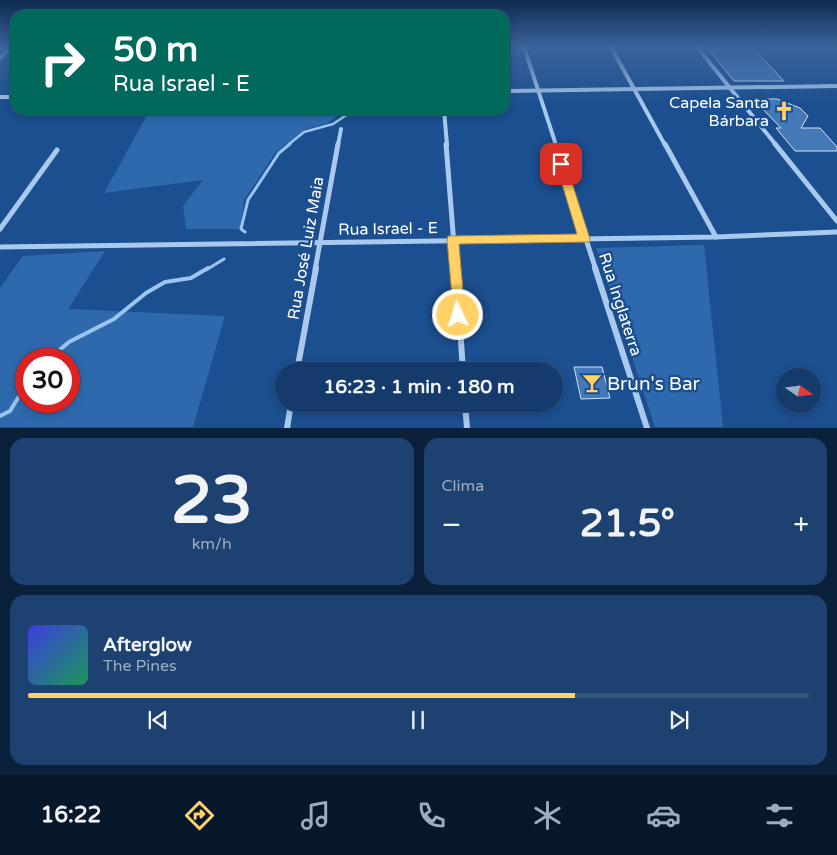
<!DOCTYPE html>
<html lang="pt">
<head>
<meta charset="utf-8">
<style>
	body { margin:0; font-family:"Varela Round",sans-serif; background:#1d4271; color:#f1f3f6; height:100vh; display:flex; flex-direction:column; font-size:19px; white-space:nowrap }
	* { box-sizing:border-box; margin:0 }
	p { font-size:16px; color:#9dadc1 }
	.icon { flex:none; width:28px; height:28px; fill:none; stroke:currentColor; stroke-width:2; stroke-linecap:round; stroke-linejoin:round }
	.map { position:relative; height:428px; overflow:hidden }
	.panel { display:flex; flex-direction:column; gap:10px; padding:10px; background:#0b203b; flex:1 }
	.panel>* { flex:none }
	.banner { position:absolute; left:10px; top:10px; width:500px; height:105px; border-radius:15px; box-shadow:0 2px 8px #0003,0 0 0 1px #33557e; background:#00695c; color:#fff; overflow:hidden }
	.needle { width:32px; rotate:104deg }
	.tools { position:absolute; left:776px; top:368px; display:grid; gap:10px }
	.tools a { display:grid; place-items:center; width:45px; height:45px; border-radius:50%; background:#143b6b; box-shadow:0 2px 8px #0003,0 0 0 1px #33557e; font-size:25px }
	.speed { position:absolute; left:15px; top:348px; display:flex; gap:10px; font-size:25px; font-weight:700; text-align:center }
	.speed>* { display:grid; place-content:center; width:65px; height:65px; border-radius:50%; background:#143b6b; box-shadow:0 2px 8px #0003,0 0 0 1px #33557e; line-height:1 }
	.speed .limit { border:8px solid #d22; background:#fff; color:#111 }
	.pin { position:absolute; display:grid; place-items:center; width:42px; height:42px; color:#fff; margin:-21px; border-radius:10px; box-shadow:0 2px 8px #0006 }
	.me { position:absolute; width:55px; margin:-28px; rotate:356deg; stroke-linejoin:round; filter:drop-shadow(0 0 4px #0008) }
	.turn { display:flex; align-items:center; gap:18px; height:105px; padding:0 20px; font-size:22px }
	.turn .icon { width:65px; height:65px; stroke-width:2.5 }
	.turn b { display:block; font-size:35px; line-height:42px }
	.big { font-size:38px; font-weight:700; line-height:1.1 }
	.panel .widget { flex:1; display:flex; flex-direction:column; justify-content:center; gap:8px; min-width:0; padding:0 18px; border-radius:15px; background:#1d4271 }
	.panel .dial { align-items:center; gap:0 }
	.dial b { font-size:65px; line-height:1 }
	.song { display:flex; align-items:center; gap:15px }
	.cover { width:60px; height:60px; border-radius:8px; background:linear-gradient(135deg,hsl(240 70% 55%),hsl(150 70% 35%)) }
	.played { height:5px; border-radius:2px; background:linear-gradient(90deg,#ffd166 70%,#33557e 70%) }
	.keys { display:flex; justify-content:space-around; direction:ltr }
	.heat { display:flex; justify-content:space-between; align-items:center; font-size:28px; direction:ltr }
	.panel .tiles { flex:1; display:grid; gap:10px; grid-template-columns:1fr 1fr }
	.widget:last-child { grid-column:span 2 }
	.trip { position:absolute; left:275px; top:362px; width:288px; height:50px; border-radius:25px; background:#143b6b; box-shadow:0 2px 8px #0003,0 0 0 1px #33557e; font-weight:700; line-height:50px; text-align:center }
	.menu { display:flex; height:80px; justify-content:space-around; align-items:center; background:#08182b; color:#9dadc1 }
	.menu .icon { width:35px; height:35px }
	.menu .selected { color:#ffd166 }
	.menu b { font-size:22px; color:#f1f3f6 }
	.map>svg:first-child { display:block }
	.green { fill:#2e69ad; fill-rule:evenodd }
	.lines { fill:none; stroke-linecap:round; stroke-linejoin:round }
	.stream-far2 { stroke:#9cc4f0; stroke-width:2.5 }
	.stream-far1 { stroke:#9cc4f0; stroke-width:3 }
	.stream { stroke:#9cc4f0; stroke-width:4 }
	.building { fill:#4478b7; stroke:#cfe3fa }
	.minor-far2 { stroke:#a9c9ee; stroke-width:4 }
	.minor-far1 { stroke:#a9c9ee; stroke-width:5 }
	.minor { stroke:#a9c9ee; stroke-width:6 }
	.tertiary { fill:#a9c9ee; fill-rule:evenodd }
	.route { fill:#ffd166; stroke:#a68842 }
	.labels { text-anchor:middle; stroke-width:5; stroke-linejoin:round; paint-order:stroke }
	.poi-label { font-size:16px; fill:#fff; stroke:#1b4f8f; text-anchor:end }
	.street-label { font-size:16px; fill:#fff; stroke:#1b4f8f }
	.near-poi-label { font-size:19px; fill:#fff; stroke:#1b4f8f; text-anchor:start }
</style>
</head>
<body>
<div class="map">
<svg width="837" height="428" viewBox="0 0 837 428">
	<rect width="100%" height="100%" fill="#1b4f8f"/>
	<g class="green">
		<polygon points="150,110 346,110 326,124 306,129 276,152 244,200 241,229 186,229 183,206 203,180 104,193"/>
		<polygon points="704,245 723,427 655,427 596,248"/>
		<path d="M 105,251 L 68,309 L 225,316 L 193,427 L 0,427 L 0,288 L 23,256 ZM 26,359 L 69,359 L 69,401 L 26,401 Z"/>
	</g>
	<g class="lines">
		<polyline class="stream-far2" points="288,145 304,132 333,124 354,110"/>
		<g class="stream-far1">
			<polyline points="245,232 241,229 248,200 279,153 290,144"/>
			<polyline points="206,270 224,259"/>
		</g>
		<g class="stream">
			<polyline points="49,359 69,342 114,319 146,293 165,282 191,278 208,268"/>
			<polyline points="0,416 10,411 26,385"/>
		</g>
	</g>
	<g class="building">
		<polygon points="708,49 754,49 784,81 734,81"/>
		<polygon points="753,99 777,99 800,108 808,116 801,128 820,128 837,147 837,151 795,151 776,128 781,128"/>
		<polygon points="574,367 602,367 610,398 581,399"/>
	</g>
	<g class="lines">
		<g class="minor-far2">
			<polyline points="524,47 556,145"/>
			<polyline points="611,47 665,145"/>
			<polyline points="697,47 776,145"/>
			<polyline points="0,48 12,48"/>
			<polyline points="505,91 837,86"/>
			<polyline points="0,97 15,97"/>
			<polyline points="444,110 447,145"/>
			<polyline points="338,145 341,129"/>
		</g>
		<g class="minor-far1">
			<polyline points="446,144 456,270"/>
			<polyline points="555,144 596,270"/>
			<polyline points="665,144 716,237"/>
			<polyline points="775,144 837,221"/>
			<polyline points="0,229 57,150"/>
			<polyline points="0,247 716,237 837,232"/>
			<polyline points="315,270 338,144"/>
		</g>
		<g class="minor">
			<polyline points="456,268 463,371"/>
			<polyline points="595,268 647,428"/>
			<polyline points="297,371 316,268"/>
			<polyline points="465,404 467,428"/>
			<polyline points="287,428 291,404"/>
		</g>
		<polygon class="tertiary" points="10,47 15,47 15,48 0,60 0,55"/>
	</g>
	<linearGradient id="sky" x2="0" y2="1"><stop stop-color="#0f2b4f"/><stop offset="0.44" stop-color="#39639b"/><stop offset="1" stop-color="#39639b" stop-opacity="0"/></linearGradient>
	<rect width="837" height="106" fill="url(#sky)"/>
	<polygon class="route" points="561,161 566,164 590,239 589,242 459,244 465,315 463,319 458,321 454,319 447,240 448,236 577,234 556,164"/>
	<defs>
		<symbol id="church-bare" viewBox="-9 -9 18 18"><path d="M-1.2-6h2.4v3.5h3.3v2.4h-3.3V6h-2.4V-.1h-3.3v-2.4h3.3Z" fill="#ffd166" stroke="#1b4f8f" stroke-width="2.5" paint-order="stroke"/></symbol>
		<symbol id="bar-bare" viewBox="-9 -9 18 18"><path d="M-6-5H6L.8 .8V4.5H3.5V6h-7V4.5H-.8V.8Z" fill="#ffd166" stroke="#1b4f8f" stroke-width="2.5" paint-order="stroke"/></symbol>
	</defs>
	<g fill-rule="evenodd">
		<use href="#church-bare" x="770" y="97" width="28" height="28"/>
		<use href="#bar-bare" x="578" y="369" width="28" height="28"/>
	</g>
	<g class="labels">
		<g class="poi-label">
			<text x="769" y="108">Capela Santa<tspan x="769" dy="18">Bárbara</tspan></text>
		</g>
		<g class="street-label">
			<text transform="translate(388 228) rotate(-1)" y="6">Rua Israel - E</text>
			<text transform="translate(305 248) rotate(-80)" y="6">Rua José Luiz Maia</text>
			<text transform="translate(621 304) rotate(72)" y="6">Rua Inglaterra</text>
		</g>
		<g class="near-poi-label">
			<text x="607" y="390">Brun's Bar</text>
		</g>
	</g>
</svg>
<div class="tools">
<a><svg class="needle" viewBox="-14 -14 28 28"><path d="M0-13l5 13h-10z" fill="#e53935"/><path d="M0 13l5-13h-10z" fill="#9dadc1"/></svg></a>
</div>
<div class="speed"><div class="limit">30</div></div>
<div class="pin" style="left:561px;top:164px;background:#d93025"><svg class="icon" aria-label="arrive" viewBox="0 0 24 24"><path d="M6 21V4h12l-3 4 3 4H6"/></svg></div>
<svg class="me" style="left:458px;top:315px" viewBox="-20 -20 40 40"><circle r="17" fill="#ffd166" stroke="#fff" stroke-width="3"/><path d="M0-11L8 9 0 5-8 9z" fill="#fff"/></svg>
<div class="trip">16:23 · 1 min · 180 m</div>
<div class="banner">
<div class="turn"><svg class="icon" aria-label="right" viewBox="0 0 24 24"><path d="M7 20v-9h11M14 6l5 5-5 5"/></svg><div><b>50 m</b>Rua Israel - E</div></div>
</div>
</div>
<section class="panel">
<div class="tiles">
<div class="widget dial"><b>23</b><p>km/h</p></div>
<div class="widget"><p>Clima</p>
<div class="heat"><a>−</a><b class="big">21.5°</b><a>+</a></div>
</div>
<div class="widget">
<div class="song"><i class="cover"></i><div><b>Afterglow</b><p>The Pines</p></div></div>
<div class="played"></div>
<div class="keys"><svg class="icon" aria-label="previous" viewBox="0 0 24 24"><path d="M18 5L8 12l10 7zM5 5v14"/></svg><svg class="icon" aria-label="pause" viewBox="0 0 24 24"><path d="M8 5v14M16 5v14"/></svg><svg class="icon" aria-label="next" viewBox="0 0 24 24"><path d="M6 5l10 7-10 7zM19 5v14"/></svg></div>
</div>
</div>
</section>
<nav class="menu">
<b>16:22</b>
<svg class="icon selected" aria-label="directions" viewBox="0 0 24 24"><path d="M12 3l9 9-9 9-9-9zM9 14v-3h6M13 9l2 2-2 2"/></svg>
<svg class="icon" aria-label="music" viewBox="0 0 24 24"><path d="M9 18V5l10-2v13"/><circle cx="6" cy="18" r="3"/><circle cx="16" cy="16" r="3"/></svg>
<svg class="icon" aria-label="phone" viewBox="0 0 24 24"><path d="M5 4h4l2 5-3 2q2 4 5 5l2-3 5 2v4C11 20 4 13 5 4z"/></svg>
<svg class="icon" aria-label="climate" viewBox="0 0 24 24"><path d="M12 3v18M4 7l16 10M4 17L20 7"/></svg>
<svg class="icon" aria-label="car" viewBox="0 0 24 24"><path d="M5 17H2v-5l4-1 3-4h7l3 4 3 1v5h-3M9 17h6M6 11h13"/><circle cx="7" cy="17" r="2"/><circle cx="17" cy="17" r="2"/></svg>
<svg class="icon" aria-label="filters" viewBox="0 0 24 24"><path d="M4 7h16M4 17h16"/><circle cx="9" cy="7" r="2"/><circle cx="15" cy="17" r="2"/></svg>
</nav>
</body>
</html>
